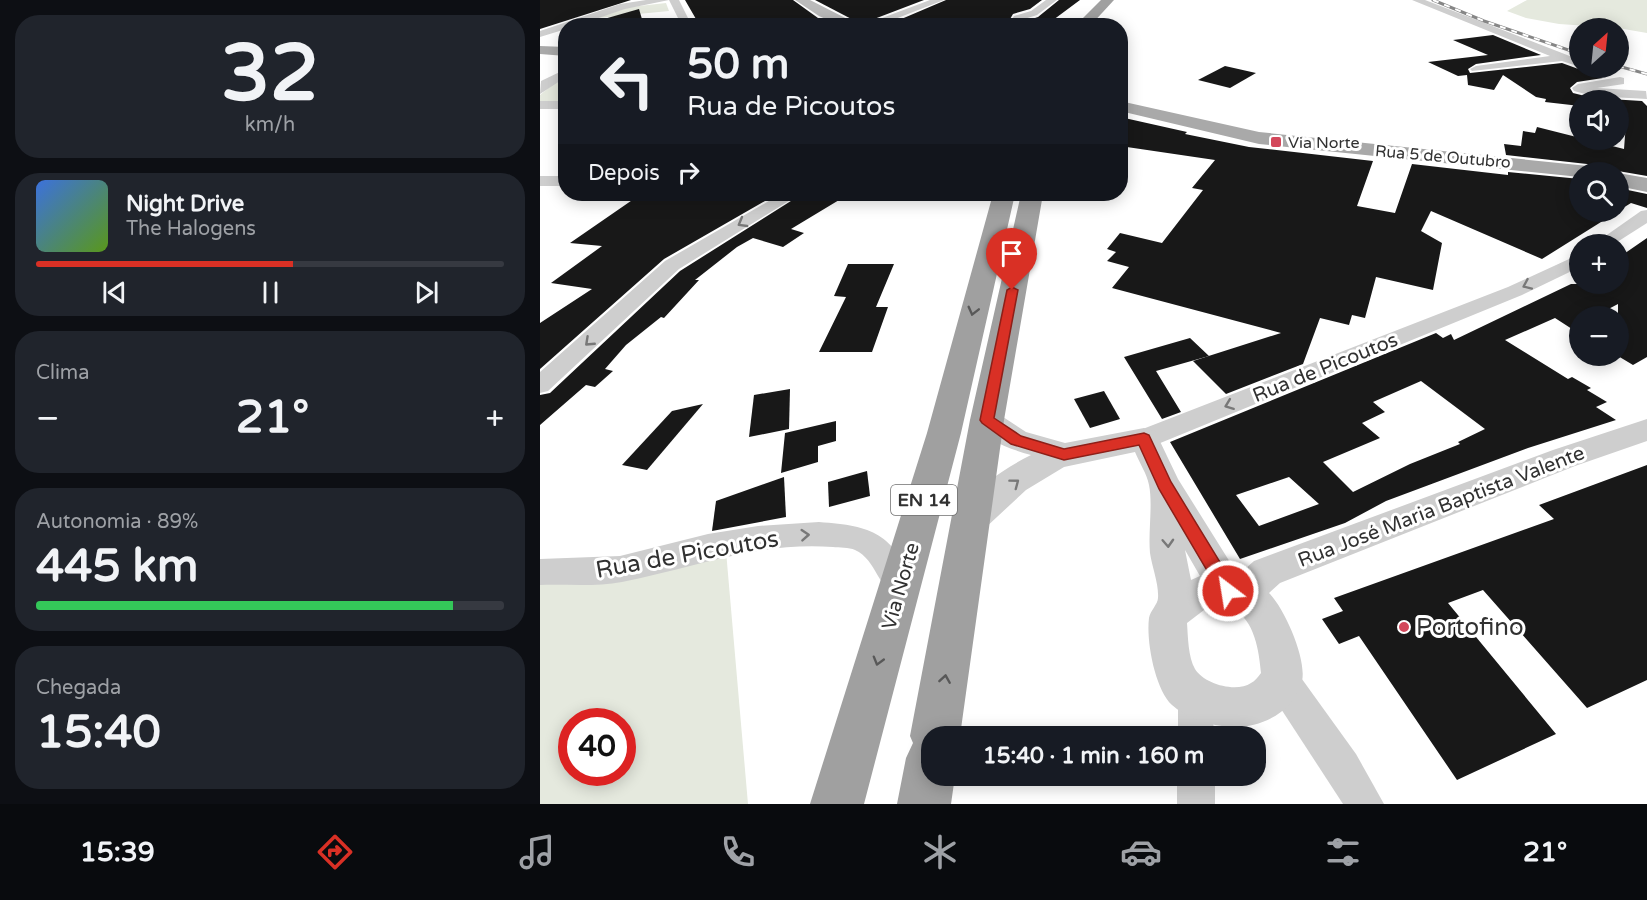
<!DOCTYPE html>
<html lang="pt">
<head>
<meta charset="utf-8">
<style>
	body { margin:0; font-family:"Varela Round",sans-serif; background:#20242c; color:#f1f3f6; height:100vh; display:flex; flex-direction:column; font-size:22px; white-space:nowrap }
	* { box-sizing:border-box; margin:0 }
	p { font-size:20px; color:#9ea1a6 }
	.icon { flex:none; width:33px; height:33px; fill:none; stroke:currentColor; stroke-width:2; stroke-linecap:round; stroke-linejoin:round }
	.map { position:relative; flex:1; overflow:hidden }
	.panel { display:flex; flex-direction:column; gap:15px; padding:15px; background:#0d0f14; width:540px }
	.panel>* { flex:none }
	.banner { position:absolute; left:18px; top:18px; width:570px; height:183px; border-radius:24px; box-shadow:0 3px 15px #0003; background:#171b24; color:#f1f3f6; overflow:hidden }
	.needle { width:39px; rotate:27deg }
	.controls { position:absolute; left:1029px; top:18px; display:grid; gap:12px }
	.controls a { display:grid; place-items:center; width:60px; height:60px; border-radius:50%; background:#171b24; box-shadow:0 3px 15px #0003; font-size:30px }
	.speed { position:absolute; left:18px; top:708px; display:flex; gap:12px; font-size:30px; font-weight:700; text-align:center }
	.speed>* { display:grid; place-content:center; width:78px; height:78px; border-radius:50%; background:#171b24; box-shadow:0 3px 15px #0003; line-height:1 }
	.speed .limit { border:9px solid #d22; background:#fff; color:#111 }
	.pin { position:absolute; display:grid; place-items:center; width:51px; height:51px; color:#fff; margin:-62px -26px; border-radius:50% 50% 50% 0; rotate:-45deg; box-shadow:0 0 6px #0007 }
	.pin .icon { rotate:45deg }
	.me { position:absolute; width:66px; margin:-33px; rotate:329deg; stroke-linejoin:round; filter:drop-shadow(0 0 4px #0008) }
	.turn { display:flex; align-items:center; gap:21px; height:126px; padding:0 30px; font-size:27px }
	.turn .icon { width:78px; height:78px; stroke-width:2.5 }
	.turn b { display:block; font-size:42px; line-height:51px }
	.then { display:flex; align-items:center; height:57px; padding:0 30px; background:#0003; gap:12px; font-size:22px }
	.big { font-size:45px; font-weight:700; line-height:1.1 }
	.panel .widget { flex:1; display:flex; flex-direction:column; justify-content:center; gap:9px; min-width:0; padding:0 21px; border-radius:24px; background:#20242c }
	.panel .dial { align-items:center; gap:0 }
	.dial b { font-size:78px; line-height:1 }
	.song { display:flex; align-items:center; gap:18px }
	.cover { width:72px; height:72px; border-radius:9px; background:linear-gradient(135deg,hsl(220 70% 55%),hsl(90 70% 35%)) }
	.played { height:6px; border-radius:3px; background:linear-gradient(90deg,#d93025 55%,#363941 55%) }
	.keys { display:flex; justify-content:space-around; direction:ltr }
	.heat { display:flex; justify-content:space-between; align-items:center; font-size:33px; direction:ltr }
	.charge { height:9px; border-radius:4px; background:linear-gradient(90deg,#34c759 89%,#363941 0) }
	.trip { position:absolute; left:381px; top:726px; width:345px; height:60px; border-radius:24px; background:#171b24; box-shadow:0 3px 15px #0003; font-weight:700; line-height:60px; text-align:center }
	.menu { display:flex; height:96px; justify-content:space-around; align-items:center; background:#090b0e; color:#9ea1a6 }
	.menu .icon { width:42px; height:42px }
	.menu .active { color:#d93025 }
	.menu b { font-size:27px; color:#f1f3f6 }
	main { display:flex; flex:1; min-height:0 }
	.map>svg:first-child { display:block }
	.green { fill:#e5e9de; fill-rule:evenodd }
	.building { fill:#181818; fill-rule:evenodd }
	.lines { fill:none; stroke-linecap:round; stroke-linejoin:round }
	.minor { fill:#cecece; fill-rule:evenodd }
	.tertiary { fill:#cecece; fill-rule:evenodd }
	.secondary { fill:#bbb; fill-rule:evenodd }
	.primary { fill:#a9a9a9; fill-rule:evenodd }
	.trunk { fill:#a0a0a0; fill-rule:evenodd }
	.rail-casing { stroke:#868686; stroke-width:3 }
	.rail { stroke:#fff; stroke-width:2; stroke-dasharray:6; stroke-linecap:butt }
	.oneway { stroke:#787878 }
	.oneway2 { stroke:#585858 }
	.route { fill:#d93025; stroke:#8d1f18; stroke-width:1.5 }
	.poi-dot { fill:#d3485b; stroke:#fff; stroke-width:2 }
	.labels { text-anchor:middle; stroke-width:6; stroke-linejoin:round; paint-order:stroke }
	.far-poi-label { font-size:16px; fill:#313131; stroke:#fff; text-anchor:start }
	.far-street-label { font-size:16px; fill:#313131; stroke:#fff }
	.shield { fill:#fff; stroke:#6f6f6f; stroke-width:1.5 }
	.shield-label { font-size:18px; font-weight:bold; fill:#313131 }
	.street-label { font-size:20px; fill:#313131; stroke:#fff }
	.near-street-label { font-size:24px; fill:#313131; stroke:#fff }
	.near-poi-label { font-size:24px; fill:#313131; stroke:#fff; text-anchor:start }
</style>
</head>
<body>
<main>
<section class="panel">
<div class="widget dial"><b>32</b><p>km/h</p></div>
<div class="widget">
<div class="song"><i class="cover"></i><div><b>Night Drive</b><p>The Halogens</p></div></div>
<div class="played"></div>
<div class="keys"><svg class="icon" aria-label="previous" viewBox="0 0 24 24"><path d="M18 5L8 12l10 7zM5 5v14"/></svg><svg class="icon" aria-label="pause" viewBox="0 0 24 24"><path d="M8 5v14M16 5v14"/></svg><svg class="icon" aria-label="next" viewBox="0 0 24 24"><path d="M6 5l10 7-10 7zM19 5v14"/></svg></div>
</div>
<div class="widget"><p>Clima</p>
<div class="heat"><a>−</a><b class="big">21°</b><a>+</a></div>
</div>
<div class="widget"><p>Autonomia · 89%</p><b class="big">445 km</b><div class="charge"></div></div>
<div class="widget"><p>Chegada</p><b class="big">15:40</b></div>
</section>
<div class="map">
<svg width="1107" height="804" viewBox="0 0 1107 804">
	<rect width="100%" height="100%" fill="#fff"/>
	<g class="green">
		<polygon points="987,0 1107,0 1107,33 1078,28 1019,24 986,18 967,11"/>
		<polygon points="126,3 129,11 57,18 90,7"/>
		<polygon points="25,79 25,102 0,102 0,95 17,81"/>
		<path d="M 186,551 L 208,804 L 0,804 L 0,581 ZM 32,722 L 82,722 L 82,772 L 32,772 Z"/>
	</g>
	<g class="building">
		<polygon points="0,0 91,0 0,29"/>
		<polygon points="145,0 253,0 278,18 294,26 160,26"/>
		<polygon points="275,0 384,0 321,24"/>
		<polygon points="406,0 502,0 490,9 473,14 466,26 345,26"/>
		<polygon points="519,0 540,0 505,26 481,26 483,22 498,17"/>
		<polygon points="99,9 104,26 51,26 50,23"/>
		<polygon points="953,35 1001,55 936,64 928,69 930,73 1022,63 1063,78 1037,82 1030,88 1033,93 1053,98 1102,101 1107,106 1107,176 1078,171 1061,171 1056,165 966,155 964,144 981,146 983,131 995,133 997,127 1084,149 1087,110 1078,110 1078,100 1040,100 1040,106 1005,102 1006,99 996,97 963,75 954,90 928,85 927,75 918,76 888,62 948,55 913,40"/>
		<polygon points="685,66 716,73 690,88 658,80"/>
		<polygon points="580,117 647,132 645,134 709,147 833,161 817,206 855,213 872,164 968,175 968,172 1040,179 1040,212 1077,212 1002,259 891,211 881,231 902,243 893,290 836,277 825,318 812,315 809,325 780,318 763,364 686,394 653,361 741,333 572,288 589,267 567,261 576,252 567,249 580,233 622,243 663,190 652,188 675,160 580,146"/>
		<polygon points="1078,188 1107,194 1107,208 1091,203 1078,211"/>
		<polygon points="101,194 237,194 124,259 0,369 0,323 52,289 11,283 62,246 30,243"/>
		<polygon points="262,194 309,194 251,229 264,233 243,247 213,238 197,247 155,280 159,280 124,318 121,317 86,345 65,369 73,371 55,387 46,385 0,425 0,395 10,393 140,271"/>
		<path d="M 1107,238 L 1107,357 L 1093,365 L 1078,356 L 1078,304 L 1055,316 L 1040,316 L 1040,325 L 1032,329 L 1015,318 L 965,340 L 1028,379 L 1032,377 L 1051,388 L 1047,390 L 1067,402 L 1056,407 L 1076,420 L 988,448 L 846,501 L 805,523 L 700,559 L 630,442 L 896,333 L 903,338 L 911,334 L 914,340 L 1031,284 L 1078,284 L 1078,258 ZM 881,381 L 945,429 L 918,442 L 920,444 L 870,464 L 813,492 L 783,462 L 840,438 L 822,423 L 845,412 L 833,402 ZM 749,477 L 779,504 L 719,526 L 696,495 Z"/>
		<polygon points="308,264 354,264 336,307 348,307 332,352 279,352 306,297 294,296"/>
		<polygon points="650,338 669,356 616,371 641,412 622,419 584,357"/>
		<polygon points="250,389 249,429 209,437 214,395"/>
		<polygon points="564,391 580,419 550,428 534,399"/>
		<polygon points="163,404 107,470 82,465 132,411"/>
		<polygon points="296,421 296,441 278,446 278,462 241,473 245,433"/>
		<polygon points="1107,465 1107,680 1047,708 943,590 908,603 1016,734 917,780 819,636 799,644 782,619 803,611 794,598 1014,519 999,505"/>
		<polygon points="327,471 330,496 289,507 288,482"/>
		<polygon points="244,477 246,517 172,531 176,501"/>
	</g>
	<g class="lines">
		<g class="minor">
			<polygon points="106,0 139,0 150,22 149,26 139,26 140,22 129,0 85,9 35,26 26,26 26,29 0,37 0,31 80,4"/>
			<polygon points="390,0 404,0 337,26 321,26"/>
			<polygon points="506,0 517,0 497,15 481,20 478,26 468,26 474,16 491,11"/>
			<polygon points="872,0 885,0 1040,60 1040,67 1022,61 932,71 930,69 936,66 1010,56"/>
			<polygon points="26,69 26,77 0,94 1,81"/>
			<polygon points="1080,77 1084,78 1084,84 1057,88 1106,91 1107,99 1053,96 1034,91 1032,88 1038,84"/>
			<rect x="0" y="101" width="26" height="8"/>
			<rect x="0" y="176" width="26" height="10"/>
			<polygon points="241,194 260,194 139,269 8,391 0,393 0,372 125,261"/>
			<polygon points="1107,210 1107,223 1074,244 1054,244 1101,211"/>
			<polygon points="1040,254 1040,267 982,295 613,446 604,448 595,446 591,439 595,432 968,287"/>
			<path d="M 279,522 C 334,526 351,533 375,585 L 371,595 L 360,599 C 338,590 337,560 315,550 C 309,547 299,548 293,547 C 220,541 152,568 82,582 C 56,587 26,584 0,585 L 0,559 L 80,556 L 168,534 L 218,526 Z"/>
			<polygon points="742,663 754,668 816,754 844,804 803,804 730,692 725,680 730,668"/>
			<polygon points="655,679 667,684 672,696 674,736 638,736 638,696 643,684"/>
			<rect x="637" y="776" width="38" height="28"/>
		</g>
		<path class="tertiary" d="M 447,410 L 457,413 L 486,432 L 525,443 L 604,428 L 615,431 L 638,479 L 698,575 L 714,561 L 1013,450 L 1107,419 L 1107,441 L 1035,466 L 740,583 L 729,593 C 745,609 767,660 762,681 C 754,715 713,732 682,726 C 665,724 644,716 632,705 C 615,689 606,641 609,618 C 610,611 618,604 618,598 C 619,584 612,567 610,553 C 608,532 613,504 609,485 C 607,474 599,462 595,452 L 524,467 L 486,490 L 443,530 L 431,534 L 419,530 L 414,520 C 428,492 463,469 491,455 C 469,449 444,440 432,420 L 437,413 ZM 645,550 L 660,576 L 651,580 ZM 668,607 C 676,607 686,606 692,609 C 715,619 719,652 721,673 C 718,677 715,681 711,683 C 696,693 664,684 655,669 C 648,657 648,637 647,623 Z"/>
		<polygon class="secondary" points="255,0 270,0 321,26 301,26 279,16"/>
		<g class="primary">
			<polygon points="0,46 26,47 26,56 0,54"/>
			<polygon points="580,101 719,132 1048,166 1056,167 1059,172 1040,172 1040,177 719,144 580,111"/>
			<polygon points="1078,173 1107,178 1107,192 1078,186"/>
		</g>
		<g class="trunk">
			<polygon points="561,0 574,0 550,26 535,26"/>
			<polygon points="453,194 475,194 421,433 324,804 270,804 387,433"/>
			<polygon points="481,194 503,194 464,420 420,736 392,736 392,776 415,776 411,804 357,804 366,758 373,743 370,736 430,420"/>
		</g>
		<defs>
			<g id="rail">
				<polyline points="893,0 944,21 1040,54"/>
				<polyline points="1078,66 1107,74"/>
			</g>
		</defs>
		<use href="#rail" class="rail-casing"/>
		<use href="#rail" class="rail"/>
	</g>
	<defs><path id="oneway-chevron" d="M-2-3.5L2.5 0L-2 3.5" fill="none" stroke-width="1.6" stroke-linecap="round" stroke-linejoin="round" transform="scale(1.5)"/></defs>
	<g class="oneway">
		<use href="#oneway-chevron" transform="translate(202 223) rotate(150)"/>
		<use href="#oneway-chevron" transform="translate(987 285) rotate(156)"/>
		<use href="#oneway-chevron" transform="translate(49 342) rotate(137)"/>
		<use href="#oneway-chevron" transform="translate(689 405) rotate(159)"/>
		<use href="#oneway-chevron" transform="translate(475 483) rotate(-37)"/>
		<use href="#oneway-chevron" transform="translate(265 535) rotate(-4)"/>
		<use href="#oneway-chevron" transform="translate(628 543) rotate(87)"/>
	</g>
	<g class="oneway2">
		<use href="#oneway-chevron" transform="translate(433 311) rotate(104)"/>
		<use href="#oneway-chevron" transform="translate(338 661) rotate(106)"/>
		<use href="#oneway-chevron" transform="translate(405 679) rotate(-81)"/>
	</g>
	<polygon class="route" points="472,287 478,290 454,418 481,436 524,449 604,433 609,435 631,482 694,585 697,591 694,596 688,599 682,596 619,489 599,445 524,460 471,444 442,423 440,420 467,290"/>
	<g class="poi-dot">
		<rect x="730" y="136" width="12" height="12" rx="3"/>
		<circle cx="864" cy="627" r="6"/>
	</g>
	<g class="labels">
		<g class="far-poi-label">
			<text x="748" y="148">Via Norte</text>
		</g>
		<g class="far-street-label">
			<text transform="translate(903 156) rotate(5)" y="6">Rua 5 de Outubro</text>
		</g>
		<rect class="shield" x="351" y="485" width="66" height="30" rx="4.5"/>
		<g class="shield-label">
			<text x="384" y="506">EN 14</text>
		</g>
		<g class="street-label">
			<text transform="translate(785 367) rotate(-22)" y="7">Rua de Picoutos</text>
			<text transform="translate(901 506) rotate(-21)" y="7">Rua José Maria Baptista Valente</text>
			<text transform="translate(360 586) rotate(-74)" y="7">Via Norte</text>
		</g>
		<g class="near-street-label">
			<text transform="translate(147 554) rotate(-10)" y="8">Rua de Picoutos</text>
		</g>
		<g class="near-poi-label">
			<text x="876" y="635">Portofino</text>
		</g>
	</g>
</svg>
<div class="controls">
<a><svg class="needle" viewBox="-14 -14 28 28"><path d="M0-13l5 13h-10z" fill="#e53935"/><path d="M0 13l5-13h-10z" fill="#9ea1a6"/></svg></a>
<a><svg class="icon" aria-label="sound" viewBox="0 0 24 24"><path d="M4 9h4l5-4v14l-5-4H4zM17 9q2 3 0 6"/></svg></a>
<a><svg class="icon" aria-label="search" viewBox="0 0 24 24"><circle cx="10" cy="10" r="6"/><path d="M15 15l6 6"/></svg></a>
<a>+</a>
<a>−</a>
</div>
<div class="speed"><div class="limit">40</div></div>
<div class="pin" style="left:472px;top:290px;background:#d93025"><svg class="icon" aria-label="arrive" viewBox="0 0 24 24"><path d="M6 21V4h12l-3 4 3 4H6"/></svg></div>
<svg class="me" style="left:688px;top:591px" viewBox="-20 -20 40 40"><circle r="17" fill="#d93025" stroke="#fff" stroke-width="3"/><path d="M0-11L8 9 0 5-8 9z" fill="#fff"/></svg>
<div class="trip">15:40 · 1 min · 160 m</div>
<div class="banner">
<div class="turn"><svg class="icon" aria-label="left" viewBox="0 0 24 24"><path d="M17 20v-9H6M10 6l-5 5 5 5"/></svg><div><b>50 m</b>Rua de Picoutos</div></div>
<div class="then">Depois<svg class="icon" aria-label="right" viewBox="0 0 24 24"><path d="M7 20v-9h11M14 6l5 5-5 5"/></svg></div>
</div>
</div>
</main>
<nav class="menu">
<b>15:39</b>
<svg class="icon active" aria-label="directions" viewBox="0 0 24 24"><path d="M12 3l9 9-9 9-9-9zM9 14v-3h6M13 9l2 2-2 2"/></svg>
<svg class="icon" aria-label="music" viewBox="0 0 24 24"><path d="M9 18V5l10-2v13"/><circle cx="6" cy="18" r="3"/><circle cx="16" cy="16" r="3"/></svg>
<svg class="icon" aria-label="phone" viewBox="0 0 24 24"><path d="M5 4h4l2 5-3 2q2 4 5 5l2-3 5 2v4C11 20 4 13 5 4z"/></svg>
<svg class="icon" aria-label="climate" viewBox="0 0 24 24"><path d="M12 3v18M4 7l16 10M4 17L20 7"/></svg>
<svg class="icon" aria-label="car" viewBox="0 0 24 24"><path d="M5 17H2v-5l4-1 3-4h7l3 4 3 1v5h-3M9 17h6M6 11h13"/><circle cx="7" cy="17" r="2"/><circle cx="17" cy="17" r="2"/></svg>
<svg class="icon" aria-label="filters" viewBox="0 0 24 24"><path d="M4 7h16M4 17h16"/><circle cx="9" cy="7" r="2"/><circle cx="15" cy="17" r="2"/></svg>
<b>21°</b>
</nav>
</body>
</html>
